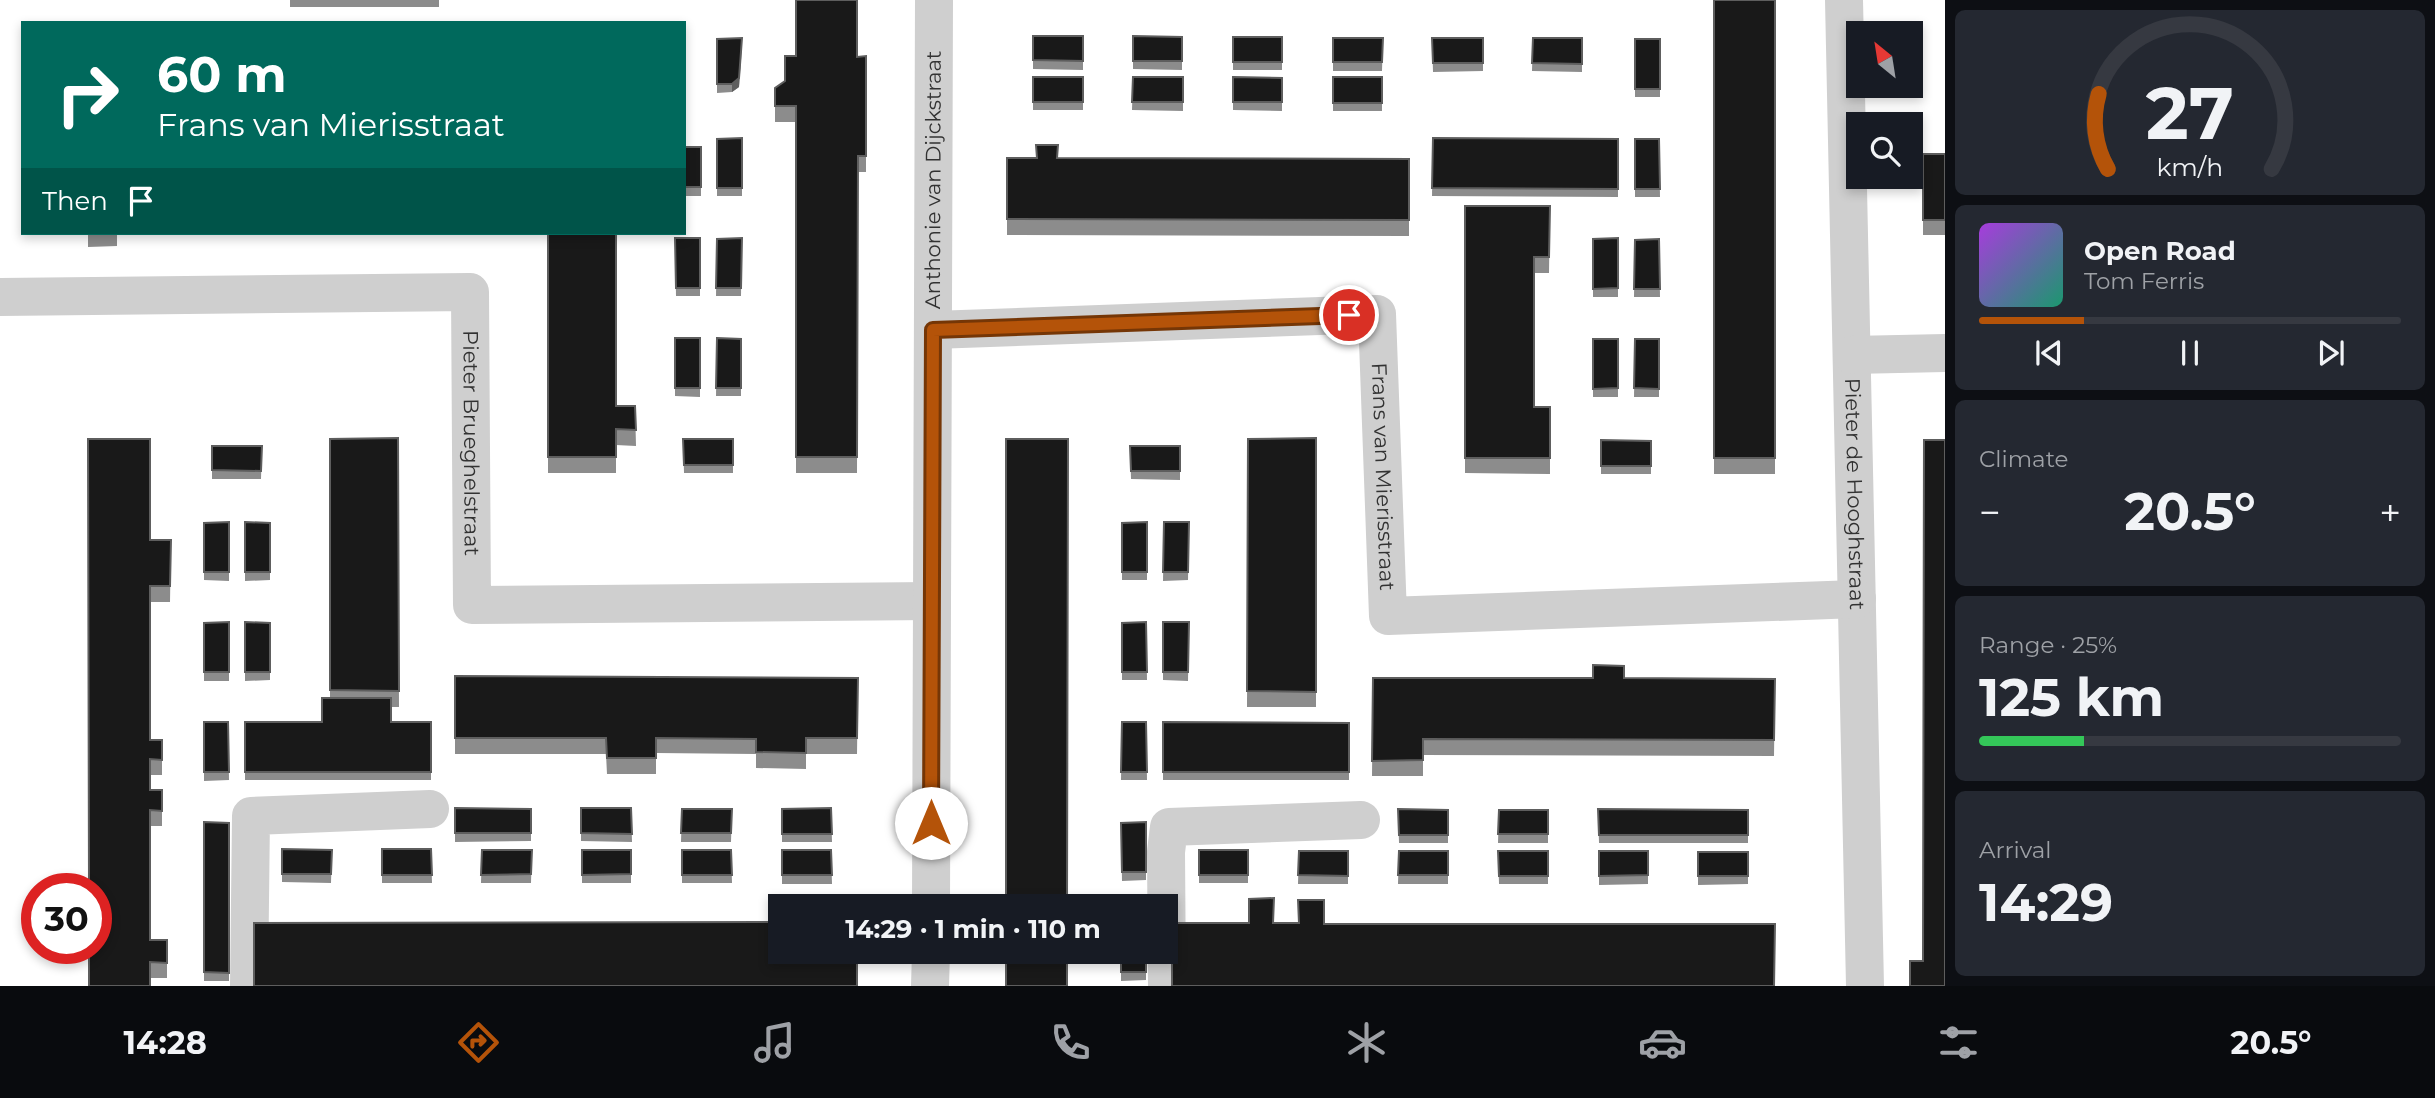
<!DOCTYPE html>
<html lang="en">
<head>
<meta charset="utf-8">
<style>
	body { margin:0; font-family:Montserrat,sans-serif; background:#242831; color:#f1f3f6; height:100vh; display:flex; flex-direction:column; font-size:26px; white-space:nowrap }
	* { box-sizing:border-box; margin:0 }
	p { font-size:23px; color:#9ea1a6 }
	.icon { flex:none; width:38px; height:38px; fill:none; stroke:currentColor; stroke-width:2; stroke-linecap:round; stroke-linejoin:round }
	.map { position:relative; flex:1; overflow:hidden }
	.sheet { display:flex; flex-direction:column; gap:10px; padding:10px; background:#0d0f14; width:490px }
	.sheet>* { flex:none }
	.top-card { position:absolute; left:21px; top:21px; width:665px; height:214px; border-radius:0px; box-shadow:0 4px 10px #0003; background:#00695c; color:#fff; overflow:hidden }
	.needle { width:46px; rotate:330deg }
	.fabs { position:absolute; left:1846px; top:21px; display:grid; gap:14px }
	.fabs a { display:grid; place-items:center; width:77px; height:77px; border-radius:0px; background:#171b24; box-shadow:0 4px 10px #0003; font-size:35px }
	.speed { position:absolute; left:21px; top:873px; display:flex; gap:14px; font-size:35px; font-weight:700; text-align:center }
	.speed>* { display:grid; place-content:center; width:91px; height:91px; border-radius:50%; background:#171b24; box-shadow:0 4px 10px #0003; line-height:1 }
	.speed .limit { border:10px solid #d22; background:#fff; color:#111 }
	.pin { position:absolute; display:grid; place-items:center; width:60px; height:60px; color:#fff; margin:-30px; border:4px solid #fff; border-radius:50%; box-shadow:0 2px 7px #0007 }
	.me { position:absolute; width:77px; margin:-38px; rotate:0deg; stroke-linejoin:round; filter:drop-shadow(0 0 5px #0008) }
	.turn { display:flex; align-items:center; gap:24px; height:147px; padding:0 21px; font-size:32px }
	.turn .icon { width:91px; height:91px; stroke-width:2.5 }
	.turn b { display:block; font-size:49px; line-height:60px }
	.then { display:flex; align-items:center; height:66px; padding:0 21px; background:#0003; gap:14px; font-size:26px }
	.big { font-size:52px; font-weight:700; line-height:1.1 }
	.sheet .card { flex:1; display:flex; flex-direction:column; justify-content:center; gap:10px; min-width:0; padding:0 24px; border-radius:10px; background:#242831 }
	.sheet .dial { align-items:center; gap:0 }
	.dial svg { height:182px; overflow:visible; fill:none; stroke:#363941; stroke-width:7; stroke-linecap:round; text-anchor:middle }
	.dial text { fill:#f1f3f6; stroke:none }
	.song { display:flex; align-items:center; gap:21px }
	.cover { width:84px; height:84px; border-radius:10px; background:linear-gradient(135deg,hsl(280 70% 55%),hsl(160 70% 35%)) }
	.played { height:7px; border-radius:4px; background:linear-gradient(90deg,#b45309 25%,#363941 25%) }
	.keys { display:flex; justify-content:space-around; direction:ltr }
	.heat { display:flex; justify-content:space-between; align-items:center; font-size:38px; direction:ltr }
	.charge { height:10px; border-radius:5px; background:linear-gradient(90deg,#34c759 25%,#363941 0) }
	.trip { position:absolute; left:768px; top:894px; width:410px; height:70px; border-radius:0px; background:#171b24; box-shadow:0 4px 10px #0003; font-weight:700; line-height:70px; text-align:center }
	.dock { display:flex; height:112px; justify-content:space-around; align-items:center; background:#090b0e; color:#9ea1a6 }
	.dock .icon { width:49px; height:49px }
	.dock .selected { color:#b45309 }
	.dock b { font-size:32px; color:#f1f3f6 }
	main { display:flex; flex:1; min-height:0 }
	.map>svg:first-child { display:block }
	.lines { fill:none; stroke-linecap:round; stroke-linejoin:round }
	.minor { stroke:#cfcfcf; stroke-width:38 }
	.wall { fill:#8c8c8c }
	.shaded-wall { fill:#5e5e5e }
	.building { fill:#191919; stroke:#5e5e5e; stroke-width:2 }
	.route-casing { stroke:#753606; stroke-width:18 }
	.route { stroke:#b45309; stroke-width:12 }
	.labels { text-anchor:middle; stroke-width:7; stroke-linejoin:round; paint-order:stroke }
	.street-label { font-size:21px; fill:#323232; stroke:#fff }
</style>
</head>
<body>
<main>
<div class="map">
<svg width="1945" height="986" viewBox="0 0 1945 986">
	<rect width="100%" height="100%" fill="#fff"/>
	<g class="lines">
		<g class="minor">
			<path id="s1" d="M 1844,0 L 1865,986"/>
			<path id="s2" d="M 0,297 L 470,292 L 472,605 L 932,601"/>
			<path id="s3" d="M 933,330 L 1377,314 L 1388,616 L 1857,599"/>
			<polyline points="1852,355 1945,353"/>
			<path id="s4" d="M 931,906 L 934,0"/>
			<polyline points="249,986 251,816 430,809"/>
			<polyline points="930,986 931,952"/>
			<polyline points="1167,986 1166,852 1169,827 1361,820"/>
		</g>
	</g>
	<g class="wall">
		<rect x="290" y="0" width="149" height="7"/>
		<rect x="1714" y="0" width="61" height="474"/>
		<polygon points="1033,36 1083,36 1083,70 1033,69"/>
		<polygon points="1133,36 1182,37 1182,70 1133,69"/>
		<rect x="1233" y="37" width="49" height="33"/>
		<polygon points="1333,38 1383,38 1382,71 1333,71"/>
		<polygon points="1432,38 1483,38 1483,71 1433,72"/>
		<polygon points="1533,38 1582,38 1582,72 1532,71"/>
		<polygon points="717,39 742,47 739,87 732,92 717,93"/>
		<rect x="1635" y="39" width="25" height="58"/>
		<polygon points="866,56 866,172 858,172 857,473 796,473 796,122 775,122 775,88 785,81 857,57"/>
		<rect x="1033" y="77" width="50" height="33"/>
		<polygon points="1133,77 1183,77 1183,111 1132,110"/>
		<polygon points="1233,77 1282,78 1282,111 1233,110"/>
		<rect x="1333" y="77" width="49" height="34"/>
		<polygon points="742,138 742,196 717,196 717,139"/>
		<polygon points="1433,138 1618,139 1618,197 1432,196"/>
		<polygon points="1635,139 1659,139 1660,197 1635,197"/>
		<rect x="684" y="147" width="17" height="49"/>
		<rect x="1923" y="154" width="22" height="81"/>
		<polygon points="1007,158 1409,159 1409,236 1007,235"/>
		<polygon points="1465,206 1550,206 1549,273 1534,273 1534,407 1550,407 1550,474 1465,473"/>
		<polygon points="88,233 491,233 490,234 117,234 117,246 88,247"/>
		<polygon points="548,233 616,406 635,406 636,446 616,445 616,473 548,473"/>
		<polygon points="675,238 700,238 700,296 676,296"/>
		<polygon points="742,238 741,296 716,296 717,239"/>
		<polygon points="1618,238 1618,297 1593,297 1593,239"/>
		<polygon points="1659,239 1660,297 1634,297 1635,240"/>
		<polygon points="675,338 700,338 700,397 675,396"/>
		<polygon points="717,338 741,339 741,396 716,396"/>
		<rect x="1593" y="339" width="25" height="58"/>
		<polygon points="1635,339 1659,339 1659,397 1634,397"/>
		<polygon points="398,438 399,707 391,707 391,722 431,722 431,780 245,780 245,722 322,722 330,698 330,439"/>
		<polygon points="1316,438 1316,707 1247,707 1248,439"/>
		<polygon points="683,439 733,439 733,473 684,473"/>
		<polygon points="1601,440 1651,441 1651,474 1601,474"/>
		<polygon points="212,446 262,446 261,479 212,479"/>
		<polygon points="1130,446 1180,446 1180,480 1131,479"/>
		<polygon points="229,522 229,581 204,580 204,523"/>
		<polygon points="245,522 270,523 270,580 245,581"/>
		<polygon points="1147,522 1147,580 1122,580 1122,523"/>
		<polygon points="1164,522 1189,522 1188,580 1163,581"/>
		<polygon points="150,540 171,540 170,602 150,602 150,740 162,740 162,775 150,775 150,790 162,806 162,826 150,826 150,940 167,940 167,978 150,978"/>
		<polygon points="229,622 229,681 204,681 204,623"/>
		<polygon points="245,622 270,623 270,680 245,681"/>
		<polygon points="1146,622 1147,680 1122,680 1122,623"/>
		<polygon points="1163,622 1189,622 1188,681 1163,680"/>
		<polygon points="1593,665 1624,678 1775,679 1774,756 1423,755 1423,776 1372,776 1373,678 1593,678"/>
		<polygon points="455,676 858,678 857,754 806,754 806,769 756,768 756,754 656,753 656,774 607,774 606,754 455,754"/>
		<polygon points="204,722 228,722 229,780 204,781"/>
		<polygon points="1122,722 1146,722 1147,780 1121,780"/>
		<polygon points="1163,722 1349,723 1349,780 1163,780"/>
		<polygon points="455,808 531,809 531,841 455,842"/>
		<polygon points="581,808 631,808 632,842 581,841"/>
		<polygon points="831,808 832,842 782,842 782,809"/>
		<polygon points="682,809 732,809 731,842 681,842"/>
		<polygon points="1398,809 1448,810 1448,843 1399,843"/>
		<polygon points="1598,809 1748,810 1748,843 1599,843"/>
		<polygon points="1499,810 1548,810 1548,843 1498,843"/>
		<polygon points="204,822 229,823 229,981 204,981"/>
		<polygon points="1146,822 1146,880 1122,881 1121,823"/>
		<polygon points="282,849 332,850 331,883 282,882"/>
		<polygon points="382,849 431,849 432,883 382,883"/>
		<polygon points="482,850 532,850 531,883 481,883"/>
		<rect x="582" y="850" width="49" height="33"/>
		<polygon points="682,850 731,850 732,883 682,883"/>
		<polygon points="782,850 831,850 832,884 782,884"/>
		<rect x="1199" y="850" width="49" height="33"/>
		<polygon points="1299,851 1348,851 1348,884 1298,884"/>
		<polygon points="1399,851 1448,851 1448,884 1398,884"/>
		<polygon points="1498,851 1548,851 1548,884 1499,884"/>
		<polygon points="1599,851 1648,851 1648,884 1599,885"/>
		<polygon points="1698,852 1748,852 1748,884 1698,885"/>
		<polygon points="1121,952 1146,952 1146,980 1121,981"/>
	</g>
	<polygon class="shaded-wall" points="742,38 739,87 732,92 732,84"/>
	<g class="building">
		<polygon points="796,0 857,0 857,57 866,56 866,156 858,156 857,457 796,457 796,106 775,106 775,88 785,81 785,56 796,56"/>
		<rect x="1714" y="0" width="61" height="458"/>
		<polygon points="1033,36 1083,36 1083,61 1033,60"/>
		<polygon points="1133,36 1182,37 1182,61 1133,61"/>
		<rect x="1233" y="37" width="49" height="25"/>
		<polygon points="742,38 739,78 732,84 717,84 717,39"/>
		<polygon points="1333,38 1383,38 1382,62 1333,62"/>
		<polygon points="1432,38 1483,38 1483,63 1433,63"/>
		<polygon points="1533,38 1582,38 1582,64 1532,63"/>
		<rect x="1635" y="39" width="25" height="50"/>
		<rect x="1033" y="77" width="50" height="25"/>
		<polygon points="1133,77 1183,77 1183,102 1132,102"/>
		<polygon points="1233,77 1282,78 1282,102 1233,102"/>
		<rect x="1333" y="77" width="49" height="26"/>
		<polygon points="742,138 742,188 717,188 717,139"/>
		<polygon points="1433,138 1618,139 1618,189 1432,188"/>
		<polygon points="1635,139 1659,139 1660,189 1635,189"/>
		<polygon points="1036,145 1058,145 1057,158 1409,159 1409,220 1007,219 1007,158 1037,158"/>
		<rect x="684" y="147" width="17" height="40"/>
		<rect x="1923" y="154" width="22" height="66"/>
		<polygon points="1465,206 1550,206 1549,257 1534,257 1534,407 1550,407 1550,458 1465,458"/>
		<polygon points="548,233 616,233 616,406 635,406 636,430 616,429 616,457 548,457"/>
		<polygon points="675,238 700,238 700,288 676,288"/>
		<polygon points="742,238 741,288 716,288 717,239"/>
		<polygon points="1618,238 1618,288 1593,289 1593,239"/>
		<polygon points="1659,239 1660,289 1634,289 1635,240"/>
		<rect x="675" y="338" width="25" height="50"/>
		<polygon points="717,338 741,339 741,388 716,388"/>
		<polygon points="1593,339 1618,339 1618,388 1593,389"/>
		<polygon points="1635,339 1659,339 1659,389 1634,388"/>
		<polygon points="398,438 399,691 330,690 330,439"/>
		<polygon points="1316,438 1316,692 1247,691 1248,439"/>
		<polygon points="88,439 150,439 150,540 171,540 170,586 150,586 150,740 162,740 162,760 150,759 150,790 162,790 162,811 150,810 150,940 167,940 167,963 150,962 150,986 89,986 89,948 96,948 96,889 89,889"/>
		<polygon points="683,439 733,439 733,465 684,465"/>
		<polygon points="1006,439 1068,439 1067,906 1006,906"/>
		<polygon points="1601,440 1651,441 1651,466 1601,466"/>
		<polygon points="1924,440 1945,440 1945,986 1910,986 1910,961 1923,961"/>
		<polygon points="212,446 262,446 261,471 212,470"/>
		<polygon points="1130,446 1180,446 1180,471 1131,471"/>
		<polygon points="229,522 229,572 204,572 204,523"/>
		<polygon points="245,522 270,523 270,572 245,572"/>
		<polygon points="1147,522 1147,572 1122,572 1122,523"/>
		<polygon points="1164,522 1189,522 1188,572 1163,572"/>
		<polygon points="229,622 229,672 204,672 204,623"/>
		<polygon points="245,622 270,623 270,672 245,672"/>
		<polygon points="1146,622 1147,672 1122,672 1122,623"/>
		<polygon points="1163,622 1189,622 1188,672 1163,672"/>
		<polygon points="1593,665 1624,666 1624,678 1775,679 1774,740 1423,739 1423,760 1372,761 1373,678 1593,678"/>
		<polygon points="455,676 858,678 857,738 806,738 806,753 756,752 756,739 656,738 656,758 607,758 606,738 455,738"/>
		<polygon points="322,698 391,698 391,722 431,722 431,772 245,772 245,722 322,722"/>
		<polygon points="204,722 228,722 229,772 204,772"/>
		<polygon points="1122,722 1146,722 1147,772 1121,772"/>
		<polygon points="1163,722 1349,723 1349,772 1163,772"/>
		<polygon points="455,808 531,809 531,833 455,833"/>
		<polygon points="581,808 631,808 632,834 581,833"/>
		<polygon points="831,808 832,834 782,834 782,809"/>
		<polygon points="682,809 732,809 731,833 681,833"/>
		<polygon points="1398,809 1448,810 1448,835 1399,835"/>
		<polygon points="1598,809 1748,810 1748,835 1599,835"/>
		<polygon points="1499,810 1548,810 1548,834 1498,834"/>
		<polygon points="204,822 229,823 229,973 204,972"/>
		<polygon points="1146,822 1146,872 1122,872 1121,823"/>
		<polygon points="282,849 332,850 331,874 282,874"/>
		<polygon points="382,849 431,849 432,875 382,875"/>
		<polygon points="482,850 532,850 531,874 481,875"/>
		<polygon points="582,850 631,850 631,874 582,875"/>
		<polygon points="682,850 731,850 732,875 682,875"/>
		<polygon points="782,850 831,850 832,875 782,875"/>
		<rect x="1199" y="850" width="49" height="25"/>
		<polygon points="1299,851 1348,851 1348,876 1298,875"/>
		<polygon points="1399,851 1448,851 1448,875 1398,875"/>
		<polygon points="1498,851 1548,851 1548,876 1499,876"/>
		<polygon points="1599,851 1648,851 1648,875 1599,876"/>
		<rect x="1698" y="852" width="50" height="24"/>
		<polygon points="1274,898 1273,923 1299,923 1298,900 1324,900 1324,924 1775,924 1774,986 1172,986 1172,923 1249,923 1249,899"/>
		<polygon points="780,922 780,952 857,952 857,986 254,986 254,923"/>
		<rect x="1006" y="952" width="61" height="34"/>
		<rect x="1121" y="952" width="25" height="20"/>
	</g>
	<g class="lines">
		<defs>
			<polyline id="route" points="931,823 933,330 1349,315"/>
		</defs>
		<use href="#route" class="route-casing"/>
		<use href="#route" class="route"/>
	</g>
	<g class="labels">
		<g class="street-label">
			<text dy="7" stroke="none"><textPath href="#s4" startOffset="726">Anthonie van Dijckstraat</textPath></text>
			<text dy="7" stroke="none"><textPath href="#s2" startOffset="621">Pieter Brueghelstraat</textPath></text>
			<text dy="7" stroke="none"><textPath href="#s3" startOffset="607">Frans van Mierisstraat</textPath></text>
			<text dy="7" stroke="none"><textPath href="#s1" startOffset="494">Pieter de Hooghstraat</textPath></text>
		</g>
	</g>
</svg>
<div class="fabs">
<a><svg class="needle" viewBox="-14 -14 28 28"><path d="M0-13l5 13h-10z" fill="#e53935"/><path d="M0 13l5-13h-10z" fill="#9ea1a6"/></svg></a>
<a><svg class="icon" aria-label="search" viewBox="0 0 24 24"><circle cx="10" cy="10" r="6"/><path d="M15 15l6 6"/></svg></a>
</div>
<div class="speed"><div class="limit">30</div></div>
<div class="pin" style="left:1349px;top:315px;background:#d93025"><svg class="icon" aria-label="arrive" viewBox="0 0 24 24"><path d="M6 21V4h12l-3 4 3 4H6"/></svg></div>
<svg class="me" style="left:931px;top:823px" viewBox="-20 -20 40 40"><circle r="19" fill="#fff"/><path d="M0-13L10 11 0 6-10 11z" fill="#b45309"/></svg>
<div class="trip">14:29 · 1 min · 110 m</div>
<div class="top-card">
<div class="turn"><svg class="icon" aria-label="right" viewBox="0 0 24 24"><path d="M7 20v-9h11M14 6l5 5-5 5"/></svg><div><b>60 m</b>Frans van Mierisstraat</div></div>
<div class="then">Then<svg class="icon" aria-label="arrive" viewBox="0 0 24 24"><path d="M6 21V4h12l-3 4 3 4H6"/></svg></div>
</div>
</div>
<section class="sheet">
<div class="card dial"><svg viewBox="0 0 100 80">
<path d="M14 69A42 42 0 1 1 86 69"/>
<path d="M14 69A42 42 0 0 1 10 36" stroke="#b45309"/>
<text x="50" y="56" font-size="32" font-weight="700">27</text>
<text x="50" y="72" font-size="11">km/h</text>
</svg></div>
<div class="card">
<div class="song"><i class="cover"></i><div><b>Open Road</b><p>Tom Ferris</p></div></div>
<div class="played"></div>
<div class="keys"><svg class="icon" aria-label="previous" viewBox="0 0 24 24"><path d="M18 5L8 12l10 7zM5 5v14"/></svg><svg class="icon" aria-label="pause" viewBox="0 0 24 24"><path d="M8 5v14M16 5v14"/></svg><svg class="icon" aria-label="next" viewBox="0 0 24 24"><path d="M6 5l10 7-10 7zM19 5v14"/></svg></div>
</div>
<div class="card"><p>Climate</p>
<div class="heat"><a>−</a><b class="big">20.5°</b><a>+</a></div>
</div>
<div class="card"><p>Range · 25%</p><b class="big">125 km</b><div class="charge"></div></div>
<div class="card"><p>Arrival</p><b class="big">14:29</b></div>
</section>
</main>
<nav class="dock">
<b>14:28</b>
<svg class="icon selected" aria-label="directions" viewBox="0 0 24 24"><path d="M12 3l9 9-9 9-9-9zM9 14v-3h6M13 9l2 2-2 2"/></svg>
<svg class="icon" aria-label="music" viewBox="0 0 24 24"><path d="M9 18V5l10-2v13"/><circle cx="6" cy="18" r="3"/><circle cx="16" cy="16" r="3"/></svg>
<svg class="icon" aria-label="phone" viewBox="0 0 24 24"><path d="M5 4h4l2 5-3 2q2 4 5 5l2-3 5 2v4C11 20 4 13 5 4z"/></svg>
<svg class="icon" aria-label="climate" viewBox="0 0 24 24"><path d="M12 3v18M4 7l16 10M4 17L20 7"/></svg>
<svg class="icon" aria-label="car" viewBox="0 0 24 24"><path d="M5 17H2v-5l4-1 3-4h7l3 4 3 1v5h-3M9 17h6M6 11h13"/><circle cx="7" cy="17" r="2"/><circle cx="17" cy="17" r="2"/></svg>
<svg class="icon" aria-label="filters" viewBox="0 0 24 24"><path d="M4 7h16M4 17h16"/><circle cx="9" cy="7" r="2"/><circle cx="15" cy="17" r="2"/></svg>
<b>20.5°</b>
</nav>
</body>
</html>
